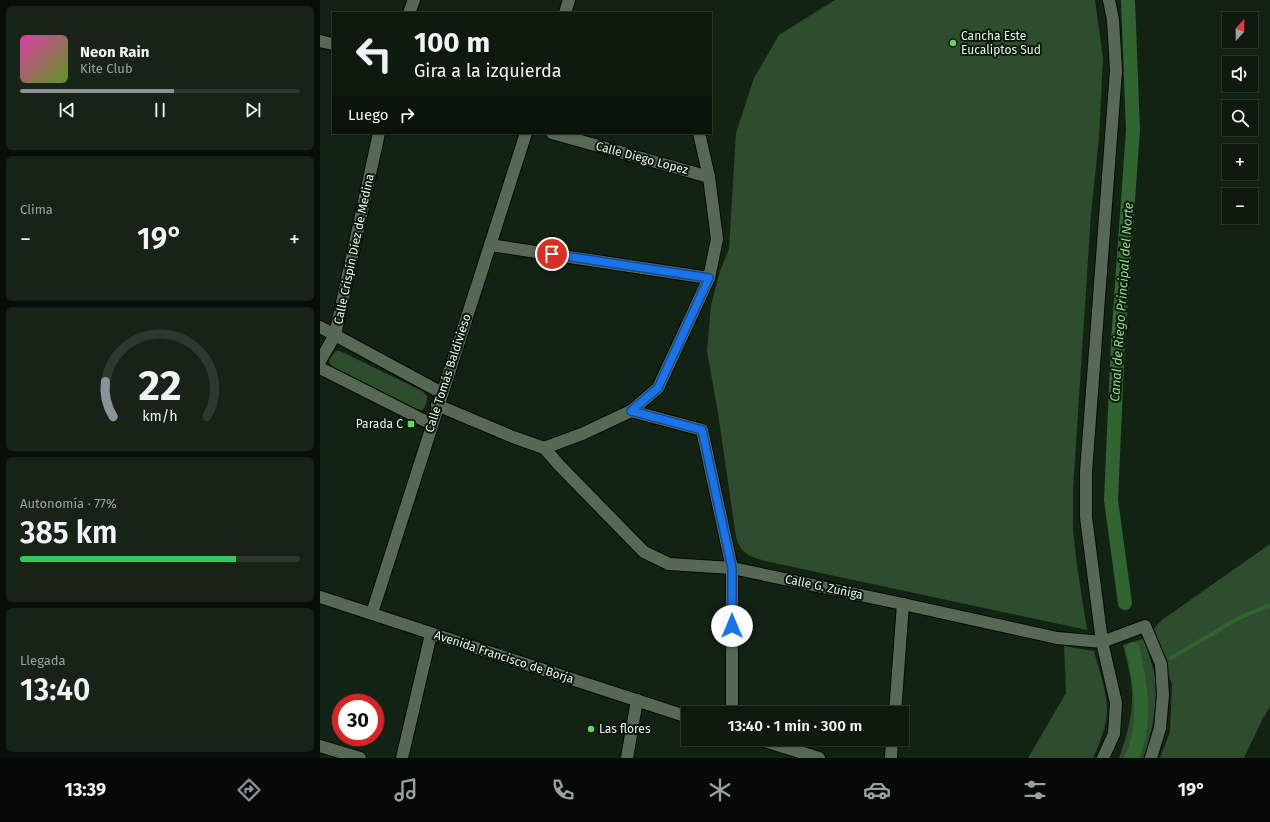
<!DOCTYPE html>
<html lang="es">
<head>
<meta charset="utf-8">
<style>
	body { margin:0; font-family:"Fira Sans",sans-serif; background:#172317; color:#f1f3f6; height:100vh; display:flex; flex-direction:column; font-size:15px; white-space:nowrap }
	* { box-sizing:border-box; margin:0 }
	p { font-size:13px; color:#9ba19e }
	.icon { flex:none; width:22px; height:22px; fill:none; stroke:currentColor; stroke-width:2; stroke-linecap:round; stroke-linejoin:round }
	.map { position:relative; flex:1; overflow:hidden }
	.details { display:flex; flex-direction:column; gap:6px; padding:6px; background:#080e08; width:320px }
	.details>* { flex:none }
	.top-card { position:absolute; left:12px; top:12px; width:380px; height:122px; border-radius:0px; box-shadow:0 1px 3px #0004,0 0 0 1px #2e382e; background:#0e1a0e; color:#f1f3f6; overflow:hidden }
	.needle { width:26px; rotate:21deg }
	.controls { position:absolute; left:902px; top:12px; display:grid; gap:8px }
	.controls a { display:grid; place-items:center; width:36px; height:36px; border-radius:0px; background:#0e1a0e; box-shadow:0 1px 3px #0004,0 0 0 1px #2e382e; font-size:20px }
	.speed { position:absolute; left:12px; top:694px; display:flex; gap:8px; font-size:20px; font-weight:700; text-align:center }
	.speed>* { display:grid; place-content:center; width:52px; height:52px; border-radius:50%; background:#0e1a0e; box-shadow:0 1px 3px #0004,0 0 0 1px #2e382e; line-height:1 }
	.speed .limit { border:6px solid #d22; background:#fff; color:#111 }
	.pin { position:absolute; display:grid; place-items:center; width:34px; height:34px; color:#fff; margin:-17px; border:2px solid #fff; border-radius:50%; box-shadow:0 1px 4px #0007 }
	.me { position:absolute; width:44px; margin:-22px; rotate:0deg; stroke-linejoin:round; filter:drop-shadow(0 0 3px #0008) }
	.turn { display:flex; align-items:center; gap:14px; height:84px; padding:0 16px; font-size:18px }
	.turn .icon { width:52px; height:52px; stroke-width:2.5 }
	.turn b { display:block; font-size:28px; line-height:34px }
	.then { display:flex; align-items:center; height:38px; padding:0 16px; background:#0003; gap:8px; font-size:15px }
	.big { font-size:30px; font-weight:600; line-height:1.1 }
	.details .card { flex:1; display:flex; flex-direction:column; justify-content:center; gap:6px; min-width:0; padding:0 14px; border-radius:6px; background:#172317 }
	.details .dial { align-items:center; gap:0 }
	.dial svg { height:104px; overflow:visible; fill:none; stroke:#2e382e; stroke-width:7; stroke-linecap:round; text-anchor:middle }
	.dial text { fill:#f1f3f6; stroke:none }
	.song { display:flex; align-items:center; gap:12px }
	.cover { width:48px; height:48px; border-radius:6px; background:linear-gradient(135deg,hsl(320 70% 55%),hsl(90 70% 35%)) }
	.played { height:4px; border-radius:2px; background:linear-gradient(90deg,#8c9099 55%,#2e382e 55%) }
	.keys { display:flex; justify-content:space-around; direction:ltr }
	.heat { display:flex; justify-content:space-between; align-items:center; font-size:22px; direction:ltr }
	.charge { height:6px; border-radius:3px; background:linear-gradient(90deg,#34c759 77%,#2e382e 0) }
	.trip { position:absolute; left:361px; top:706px; width:228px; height:40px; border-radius:0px; background:#0e1a0e; box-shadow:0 1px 3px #0004,0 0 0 1px #2e382e; font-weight:600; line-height:40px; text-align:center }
	.dock { display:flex; height:64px; justify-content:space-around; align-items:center; background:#060a06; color:#9ba19e }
	.dock .icon { width:28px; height:28px }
	.dock .on { color:#8c9099 }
	.dock b { font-size:18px; color:#f1f3f6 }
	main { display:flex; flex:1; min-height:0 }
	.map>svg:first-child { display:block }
	.green { fill:#2e4c2e }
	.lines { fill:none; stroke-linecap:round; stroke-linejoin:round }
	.stream { stroke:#306431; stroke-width:4 }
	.canal { stroke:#306431; stroke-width:14 }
	.minor-casing { stroke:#010c02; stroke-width:14 }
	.tertiary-casing { stroke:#010c02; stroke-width:14 }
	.minor { stroke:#576956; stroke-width:12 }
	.tertiary { stroke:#576956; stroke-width:12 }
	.route-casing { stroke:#114b97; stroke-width:10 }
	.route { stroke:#1a73e8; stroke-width:7 }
	.poi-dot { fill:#65d467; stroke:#0a190a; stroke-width:1.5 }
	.labels { text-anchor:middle; stroke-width:4; stroke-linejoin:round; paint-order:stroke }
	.poi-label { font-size:12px; fill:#eaf4e9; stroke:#0a190a; text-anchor:start }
	.street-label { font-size:12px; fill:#eaf4e9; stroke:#0a190a }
	.water-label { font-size:13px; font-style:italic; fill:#90da8f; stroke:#0a190a }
</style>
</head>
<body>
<main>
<section class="details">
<div class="card">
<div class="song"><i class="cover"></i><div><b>Neon Rain</b><p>Kite Club</p></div></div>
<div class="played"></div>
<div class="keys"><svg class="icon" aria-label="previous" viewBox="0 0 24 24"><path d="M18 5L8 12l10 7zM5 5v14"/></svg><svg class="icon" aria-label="pause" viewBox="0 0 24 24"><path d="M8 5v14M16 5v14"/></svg><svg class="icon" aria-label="next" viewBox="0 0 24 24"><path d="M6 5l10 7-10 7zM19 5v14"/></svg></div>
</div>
<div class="card"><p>Clima</p>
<div class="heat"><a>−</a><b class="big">19°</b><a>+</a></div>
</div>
<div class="card dial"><svg viewBox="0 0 100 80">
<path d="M14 69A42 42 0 1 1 86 69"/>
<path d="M14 69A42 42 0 0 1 8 42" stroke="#8c9099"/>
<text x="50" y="56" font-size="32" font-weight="700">22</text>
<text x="50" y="72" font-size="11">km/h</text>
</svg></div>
<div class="card"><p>Autonomía · 77%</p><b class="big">385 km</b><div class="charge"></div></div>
<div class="card"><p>Llegada</p><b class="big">13:40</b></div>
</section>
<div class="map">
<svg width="950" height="758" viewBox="0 0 950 758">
	<rect width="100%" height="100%" fill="#132313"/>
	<g class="green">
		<path d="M 515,0 L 775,0 L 783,58 L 779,138 L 771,213 L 753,490 L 753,530 L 757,566 L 767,630 L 445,561 C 429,556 421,554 416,537 L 398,413 L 387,351 L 391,305 L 400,271 L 409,249 L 416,133 L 434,78 L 459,35 Z"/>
		<path d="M 16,351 L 20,351 L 102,391 L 107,396 C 107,401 106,406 102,410 L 97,409 L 13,367 L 9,362 L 11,357 Z"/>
		<polygon points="950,544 950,707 943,718 924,758 840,758 850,732 852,684 832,631 842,620"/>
		<path d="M 825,638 C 827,649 831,661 834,672 C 839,700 833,731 823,758 L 799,758 C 808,734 815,707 811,681 C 809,669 806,657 803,645 Z"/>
		<path d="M 744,646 L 774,651 C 779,670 787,691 787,711 C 786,727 780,743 773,758 L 708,758 L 746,693 Z"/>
	</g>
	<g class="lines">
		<polyline class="stream" points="851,658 919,618 950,605"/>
		<g class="canal">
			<polyline points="805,603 791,500 798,341 813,130 808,0"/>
			<path d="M 811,758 C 828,728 820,681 813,649"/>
		</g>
		<defs>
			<g id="minor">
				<polyline points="89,13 94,0"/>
				<polyline points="0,41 13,44"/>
				<polyline points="232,133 389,177"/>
				<polyline points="170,245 389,278"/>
				<polyline points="0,327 122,393"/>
				<polyline points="0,361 15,335 59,133"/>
				<polyline points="0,368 111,424"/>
				<polyline points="117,405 193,437 224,448 262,434 311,411 338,388 389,278 397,239 389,177 379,133"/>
				<polyline points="311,411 382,430 412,568 412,713"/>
				<polyline points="224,448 240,466 324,552 349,564 412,568 583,604 737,638 782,642 825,626 841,664 843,695 840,728 831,758"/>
				<polyline points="575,713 583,604"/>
				<polyline points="0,746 40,758"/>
				<polyline points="82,758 111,634"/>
				<polyline points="307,758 317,700"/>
				<polyline points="571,758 572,739"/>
				<polyline points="783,758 794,734 796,703 782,642 766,517 766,472 796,70 793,20 789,0"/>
			</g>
			<g id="tertiary">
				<polyline points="245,13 249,0"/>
				<polyline points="0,597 368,717"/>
				<polyline points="52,613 206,133"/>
				<polyline points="438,739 499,758"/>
			</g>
		</defs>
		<use href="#minor" class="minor-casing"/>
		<use href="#tertiary" class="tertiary-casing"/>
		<use href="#minor" class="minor"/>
		<use href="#tertiary" class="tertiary"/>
	</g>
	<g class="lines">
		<defs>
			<polyline id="route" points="232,254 389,278 338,388 311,411 382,430 412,568 412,626"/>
		</defs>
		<use href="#route" class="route-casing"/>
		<use href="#route" class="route"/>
	</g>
	<g class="poi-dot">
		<circle cx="633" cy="43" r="4"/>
		<rect x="87" y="420" width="8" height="8" rx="2"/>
		<circle cx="271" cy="729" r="4"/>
	</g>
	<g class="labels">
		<g class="poi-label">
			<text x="641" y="40">Cancha Este<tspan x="641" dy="14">Eucaliptos Sud</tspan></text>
			<text x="83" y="428" text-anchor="end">Parada C</text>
			<text x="279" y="733">Las flores</text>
		</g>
		<g class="street-label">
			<text transform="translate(322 158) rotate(15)" y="4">Calle Diego Lopez</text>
			<text transform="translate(34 249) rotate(-78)" y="4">Calle Crispín Díez de Medina</text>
			<text transform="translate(128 373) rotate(-72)" y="4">Calle Tomás Baldivieso</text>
			<text transform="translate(504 587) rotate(12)" y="4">Calle G. Zuñiga</text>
			<text transform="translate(184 657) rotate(18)" y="4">Avenida Francisco de Borja</text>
		</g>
		<g class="water-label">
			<text transform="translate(801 302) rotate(-86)" y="5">Canal de Riego Principal del Norte</text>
		</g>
	</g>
</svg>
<div class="controls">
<a><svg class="needle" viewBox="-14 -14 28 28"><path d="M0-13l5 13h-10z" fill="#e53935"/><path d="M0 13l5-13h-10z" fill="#9ba19e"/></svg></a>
<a><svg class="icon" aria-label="sound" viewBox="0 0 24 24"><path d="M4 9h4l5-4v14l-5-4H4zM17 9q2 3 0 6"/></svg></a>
<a><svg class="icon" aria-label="search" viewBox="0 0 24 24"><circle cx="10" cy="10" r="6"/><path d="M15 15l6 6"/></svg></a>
<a>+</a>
<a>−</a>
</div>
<div class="speed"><div class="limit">30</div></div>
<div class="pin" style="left:232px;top:254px;background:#d93025"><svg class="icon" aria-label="arrive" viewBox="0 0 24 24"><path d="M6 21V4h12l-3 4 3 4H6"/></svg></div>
<svg class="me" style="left:412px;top:626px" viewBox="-20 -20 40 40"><circle r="19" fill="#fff"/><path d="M0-13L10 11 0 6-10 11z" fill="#1a73e8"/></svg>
<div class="trip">13:40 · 1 min · 300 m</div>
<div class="top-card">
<div class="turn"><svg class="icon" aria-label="left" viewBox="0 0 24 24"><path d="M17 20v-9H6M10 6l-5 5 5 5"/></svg><div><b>100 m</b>Gira a la izquierda</div></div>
<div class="then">Luego<svg class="icon" aria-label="right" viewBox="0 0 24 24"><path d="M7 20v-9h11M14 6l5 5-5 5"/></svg></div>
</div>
</div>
</main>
<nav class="dock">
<b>13:39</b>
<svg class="icon on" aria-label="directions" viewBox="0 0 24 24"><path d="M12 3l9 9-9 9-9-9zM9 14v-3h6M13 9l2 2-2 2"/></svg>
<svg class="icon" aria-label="music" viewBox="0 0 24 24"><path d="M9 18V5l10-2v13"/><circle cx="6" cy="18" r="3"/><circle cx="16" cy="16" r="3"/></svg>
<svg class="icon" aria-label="phone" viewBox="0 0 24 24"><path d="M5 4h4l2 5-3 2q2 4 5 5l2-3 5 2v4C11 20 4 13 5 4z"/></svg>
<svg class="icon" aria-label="climate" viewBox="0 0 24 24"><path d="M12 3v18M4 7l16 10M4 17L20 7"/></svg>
<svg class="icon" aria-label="car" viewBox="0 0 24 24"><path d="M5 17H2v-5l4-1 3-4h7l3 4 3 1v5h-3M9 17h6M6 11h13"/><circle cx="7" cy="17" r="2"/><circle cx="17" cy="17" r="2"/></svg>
<svg class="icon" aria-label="filters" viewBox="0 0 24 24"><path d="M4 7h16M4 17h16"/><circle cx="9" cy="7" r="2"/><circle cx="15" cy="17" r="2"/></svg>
<b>19°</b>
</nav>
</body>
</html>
